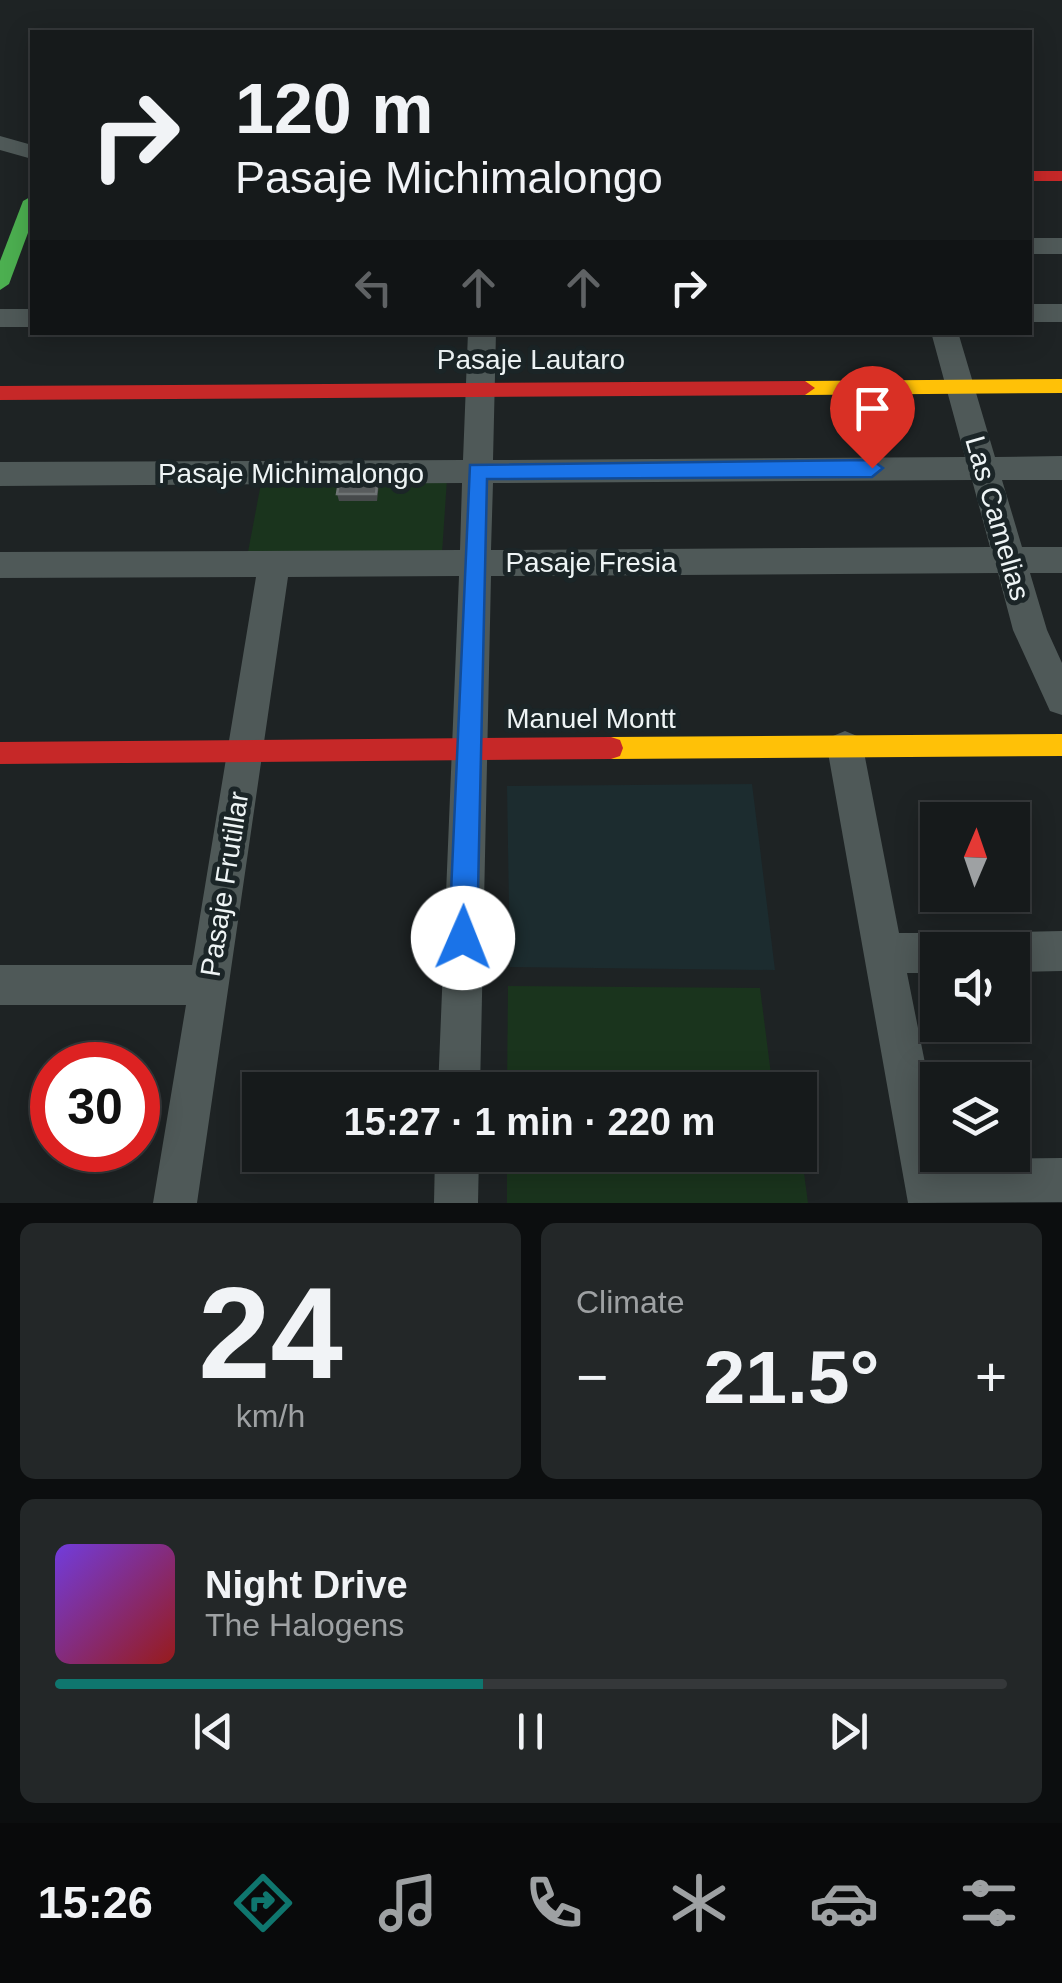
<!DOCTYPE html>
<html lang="en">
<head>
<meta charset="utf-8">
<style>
	body { margin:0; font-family:Helvetica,sans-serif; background:#232728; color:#f1f3f6; height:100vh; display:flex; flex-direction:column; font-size:38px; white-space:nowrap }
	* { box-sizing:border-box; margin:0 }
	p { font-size:32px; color:#9ea1a3 }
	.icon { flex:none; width:55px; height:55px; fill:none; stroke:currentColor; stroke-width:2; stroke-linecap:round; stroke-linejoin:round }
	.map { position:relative; height:1203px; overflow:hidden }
	.side { display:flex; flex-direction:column; gap:20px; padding:20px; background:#0c0e0f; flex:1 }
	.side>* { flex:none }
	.top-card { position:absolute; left:30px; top:30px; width:1002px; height:305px; border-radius:0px; box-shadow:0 5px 25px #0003,0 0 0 2px #35383a; background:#161a1b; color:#f1f3f6; overflow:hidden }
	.needle { width:65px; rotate:2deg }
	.tools { position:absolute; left:920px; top:802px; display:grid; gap:20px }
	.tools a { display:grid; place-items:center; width:110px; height:110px; border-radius:0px; background:#161a1b; box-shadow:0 5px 25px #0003,0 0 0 2px #35383a; font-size:50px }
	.speed { position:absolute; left:30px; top:1042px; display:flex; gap:20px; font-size:50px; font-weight:700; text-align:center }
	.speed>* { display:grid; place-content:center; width:130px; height:130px; border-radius:50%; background:#161a1b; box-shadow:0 5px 25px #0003,0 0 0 2px #35383a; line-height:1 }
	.speed .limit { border:15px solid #d22; background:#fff; color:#111 }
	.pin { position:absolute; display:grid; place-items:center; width:85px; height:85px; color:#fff; margin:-102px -42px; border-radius:50% 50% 50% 0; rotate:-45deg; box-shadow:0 0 10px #0007 }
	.pin .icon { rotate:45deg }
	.me { position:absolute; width:110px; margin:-55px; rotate:1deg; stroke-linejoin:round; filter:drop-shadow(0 0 8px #0008) }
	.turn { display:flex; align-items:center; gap:35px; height:210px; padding:0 40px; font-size:45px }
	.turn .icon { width:130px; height:130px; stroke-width:2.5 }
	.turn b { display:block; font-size:70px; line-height:85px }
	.lanes { display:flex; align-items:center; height:95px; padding:0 40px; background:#0003; justify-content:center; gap:50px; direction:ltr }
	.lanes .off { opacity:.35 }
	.big { font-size:75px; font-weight:700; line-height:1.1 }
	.side .widget { flex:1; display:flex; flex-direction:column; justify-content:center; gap:15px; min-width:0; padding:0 35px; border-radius:15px; background:#232728 }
	.side .dial { align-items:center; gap:0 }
	.dial b { font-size:130px; line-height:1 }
	.song { display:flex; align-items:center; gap:30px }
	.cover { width:120px; height:120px; border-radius:15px; background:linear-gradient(135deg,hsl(260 70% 55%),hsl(0 70% 35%)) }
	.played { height:10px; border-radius:5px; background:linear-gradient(90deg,#0f766e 45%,#35383a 45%) }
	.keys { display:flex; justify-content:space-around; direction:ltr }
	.heat { display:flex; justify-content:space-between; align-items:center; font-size:55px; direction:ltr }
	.side .tiles { flex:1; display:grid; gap:20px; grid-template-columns:1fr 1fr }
	.widget:last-child { grid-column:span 2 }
	.trip { position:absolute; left:242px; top:1072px; width:575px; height:100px; border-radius:0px; background:#161a1b; box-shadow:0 5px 25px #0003,0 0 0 2px #35383a; font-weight:700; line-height:100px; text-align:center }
	.dock { display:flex; height:160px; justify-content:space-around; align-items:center; background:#090a0b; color:#9ea1a3 }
	.dock .icon { width:70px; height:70px }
	.dock .on { color:#0f766e }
	.dock b { font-size:45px; color:#f1f3f6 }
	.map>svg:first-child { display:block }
	.built { fill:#1c2c2f }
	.green { fill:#1a341d }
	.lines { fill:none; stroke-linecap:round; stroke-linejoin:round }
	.street { fill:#4f5958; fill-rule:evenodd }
	.fast { fill:#4caf50; fill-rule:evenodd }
	.slow { fill:#ffc107; fill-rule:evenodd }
	.jam { fill:#c62828; fill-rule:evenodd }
	.wall { fill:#464a4b }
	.building { fill:#585c5d; stroke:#6f7475; stroke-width:2.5 }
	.route { fill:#1a73e8; stroke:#114b97; stroke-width:2.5 }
	.labels { text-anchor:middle; stroke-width:10; stroke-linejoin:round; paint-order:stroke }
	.street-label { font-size:28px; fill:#eef4f5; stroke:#1b2527 }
</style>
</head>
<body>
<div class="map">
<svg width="1062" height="1203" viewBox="0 0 1062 1203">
	<rect width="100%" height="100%" fill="#1e2324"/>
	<polygon class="built" points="752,784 775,970 510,967 507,786"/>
	<g class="green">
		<polygon points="262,478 447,479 442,553 248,552"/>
		<polygon points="508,986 760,988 773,1090 507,1090"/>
		<polygon points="507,1155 802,1158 808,1203 507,1203"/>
	</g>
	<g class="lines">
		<g class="street">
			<polygon points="0,136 32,145 32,159 0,150"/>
			<rect x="1030" y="238" width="32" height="16"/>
			<rect x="1030" y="304" width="32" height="18"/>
			<rect x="0" y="309" width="32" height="18"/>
			<path d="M 468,332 L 496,332 L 493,460 L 965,457 L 931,332 L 958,332 L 995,457 L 1062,456 L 1062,480 L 1002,480 L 1022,547 L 1062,547 L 1062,573 L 1030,573 L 1047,630 L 1062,663 L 1062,715 L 1050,711 L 1045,700 L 1013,630 L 998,573 L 491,576 L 480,1090 L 438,1090 L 459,576 L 288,577 L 197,1203 L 153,1203 L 186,1005 L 0,1005 L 0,965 L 192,965 L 256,577 L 0,578 L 0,552 L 460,550 L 462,483 L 0,486 L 0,462 L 463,460 ZM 972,480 L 990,547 L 491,550 L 493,483 Z"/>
			<polygon points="845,731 857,736 863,747 899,933 938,933 952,939 956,950 938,950 938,973 907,973 938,1128 938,1155 943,1159 1062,1158 1062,1202 908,1203 827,747 833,736"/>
			<polygon points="1062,931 1062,971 1012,972 1012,950 993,950 998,938 1012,932"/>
			<polygon points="435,1155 479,1155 478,1203 434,1203"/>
		</g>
		<polygon class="fast" points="32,196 32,222 9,284 0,290 0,261 23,201"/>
		<g class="slow">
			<polygon points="1062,379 1062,393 805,395 795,388 805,381"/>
			<polygon points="1062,734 1062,756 611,759 602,756 599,748 602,740 611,737"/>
		</g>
		<g class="jam">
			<rect x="1030" y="171" width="32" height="10"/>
			<polygon points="805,381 815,388 805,395 0,400 0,386"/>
			<polygon points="611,737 620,740 623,748 620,756 611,759 0,764 0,742"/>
		</g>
	</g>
	<polygon class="wall" points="379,483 377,501 339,501 337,494"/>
	<polygon class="building" points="340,476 378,476 376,494 337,494"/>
	<polygon class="route" points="872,460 883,468 872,477 487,479 477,938 473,948 463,952 453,948 449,938 470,465"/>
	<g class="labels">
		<g class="street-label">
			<text x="531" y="369">Pasaje Lautaro</text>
			<text x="291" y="483">Pasaje Michimalongo</text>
			<text transform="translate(998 518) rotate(74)" y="10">Las Camelias</text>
			<text x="591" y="572">Pasaje Fresia</text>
			<text x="591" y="728">Manuel Montt</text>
			<text transform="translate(224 884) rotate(-81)" y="10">Pasaje Frutillar</text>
		</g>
	</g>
</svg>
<div class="tools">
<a><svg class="needle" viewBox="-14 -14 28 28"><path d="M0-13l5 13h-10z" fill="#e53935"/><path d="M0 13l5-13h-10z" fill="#9ea1a3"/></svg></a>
<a><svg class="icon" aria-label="sound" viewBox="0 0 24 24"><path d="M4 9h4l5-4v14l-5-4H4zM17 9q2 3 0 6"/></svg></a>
<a><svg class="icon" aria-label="layers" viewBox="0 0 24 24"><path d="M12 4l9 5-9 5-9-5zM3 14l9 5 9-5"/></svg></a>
</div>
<div class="speed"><div class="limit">30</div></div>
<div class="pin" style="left:872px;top:468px;background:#d93025"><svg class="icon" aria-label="arrive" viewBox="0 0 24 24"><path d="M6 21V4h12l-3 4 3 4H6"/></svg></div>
<svg class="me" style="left:463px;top:938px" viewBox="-20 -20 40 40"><circle r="19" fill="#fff"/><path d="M0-13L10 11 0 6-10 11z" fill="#1a73e8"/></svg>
<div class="trip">15:27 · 1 min · 220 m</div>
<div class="top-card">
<div class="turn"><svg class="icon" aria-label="right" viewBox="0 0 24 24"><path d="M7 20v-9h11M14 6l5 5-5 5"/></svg><div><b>120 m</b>Pasaje Michimalongo</div></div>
<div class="lanes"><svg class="icon off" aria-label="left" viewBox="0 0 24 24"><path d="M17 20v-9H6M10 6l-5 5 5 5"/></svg><svg class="icon off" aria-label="ahead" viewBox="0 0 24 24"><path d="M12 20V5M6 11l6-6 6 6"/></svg><svg class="icon off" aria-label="ahead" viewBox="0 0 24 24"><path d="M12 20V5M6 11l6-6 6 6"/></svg><svg class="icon" aria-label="right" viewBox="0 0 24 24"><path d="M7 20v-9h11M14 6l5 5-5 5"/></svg></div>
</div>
</div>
<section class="side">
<div class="tiles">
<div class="widget dial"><b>24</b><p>km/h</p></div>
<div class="widget"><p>Climate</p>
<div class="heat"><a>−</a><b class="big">21.5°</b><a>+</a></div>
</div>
<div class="widget">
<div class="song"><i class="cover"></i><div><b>Night Drive</b><p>The Halogens</p></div></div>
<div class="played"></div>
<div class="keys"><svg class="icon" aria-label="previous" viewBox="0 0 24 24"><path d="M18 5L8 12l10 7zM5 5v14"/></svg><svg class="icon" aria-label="pause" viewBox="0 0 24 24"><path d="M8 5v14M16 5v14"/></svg><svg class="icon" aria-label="next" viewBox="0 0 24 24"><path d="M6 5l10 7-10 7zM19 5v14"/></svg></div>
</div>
</div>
</section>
<nav class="dock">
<b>15:26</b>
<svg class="icon on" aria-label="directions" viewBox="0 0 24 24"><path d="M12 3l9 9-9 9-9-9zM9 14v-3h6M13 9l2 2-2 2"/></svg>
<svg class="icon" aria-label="music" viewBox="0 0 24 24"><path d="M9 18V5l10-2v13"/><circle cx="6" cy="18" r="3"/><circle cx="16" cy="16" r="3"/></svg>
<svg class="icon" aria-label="phone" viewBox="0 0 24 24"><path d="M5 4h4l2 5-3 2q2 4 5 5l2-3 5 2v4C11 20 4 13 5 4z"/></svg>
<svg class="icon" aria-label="climate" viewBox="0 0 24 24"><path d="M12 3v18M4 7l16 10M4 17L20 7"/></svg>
<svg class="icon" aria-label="car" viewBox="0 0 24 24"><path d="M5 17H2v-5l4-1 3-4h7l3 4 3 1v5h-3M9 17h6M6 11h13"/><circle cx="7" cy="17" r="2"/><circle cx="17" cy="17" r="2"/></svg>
<svg class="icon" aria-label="filters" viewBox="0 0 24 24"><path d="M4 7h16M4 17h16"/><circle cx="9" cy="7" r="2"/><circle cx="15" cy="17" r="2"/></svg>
</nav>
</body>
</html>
